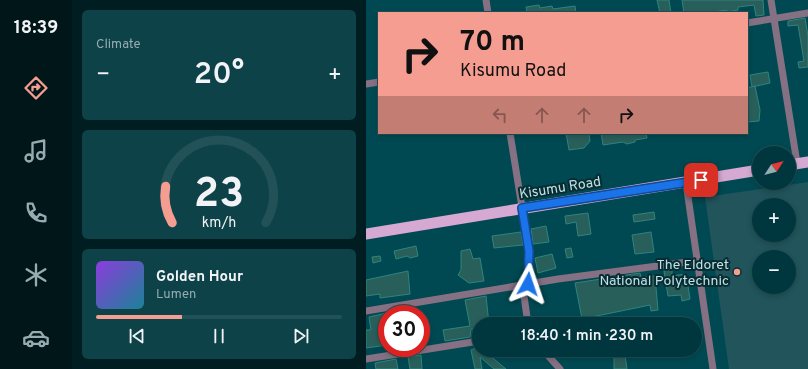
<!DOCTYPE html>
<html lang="en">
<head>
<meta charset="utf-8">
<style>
	body { margin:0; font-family:Overpass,sans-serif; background:#0e4249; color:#f1f3f6; height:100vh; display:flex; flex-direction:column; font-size:15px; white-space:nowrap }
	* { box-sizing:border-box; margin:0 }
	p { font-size:13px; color:#95acb0 }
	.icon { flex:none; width:22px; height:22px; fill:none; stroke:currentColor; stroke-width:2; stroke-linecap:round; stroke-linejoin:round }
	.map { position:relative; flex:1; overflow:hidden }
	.panel { display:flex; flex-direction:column; gap:10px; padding:10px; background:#001e22; width:294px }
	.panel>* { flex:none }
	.banner { position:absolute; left:12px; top:12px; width:370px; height:122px; border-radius:0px; box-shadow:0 2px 6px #0003,0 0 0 1px #225158; background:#f59d90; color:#111; overflow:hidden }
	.needle { width:26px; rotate:54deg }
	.fabs { position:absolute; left:386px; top:146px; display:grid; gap:8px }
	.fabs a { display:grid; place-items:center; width:44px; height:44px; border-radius:50%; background:#00373e; box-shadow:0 2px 6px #0003,0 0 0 1px #225158; font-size:20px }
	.speed { position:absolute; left:12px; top:305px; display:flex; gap:8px; font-size:20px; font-weight:700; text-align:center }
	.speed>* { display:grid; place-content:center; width:52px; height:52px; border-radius:50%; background:#00373e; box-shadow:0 2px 6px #0003,0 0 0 1px #225158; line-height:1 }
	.speed .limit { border:6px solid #d22; background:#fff; color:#111 }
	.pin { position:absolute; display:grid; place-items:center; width:34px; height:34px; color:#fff; margin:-17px; border-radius:8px; box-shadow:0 2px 6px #0006 }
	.me { position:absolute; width:44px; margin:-22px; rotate:5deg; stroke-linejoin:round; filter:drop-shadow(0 0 3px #0008) }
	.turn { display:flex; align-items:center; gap:14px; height:84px; padding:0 16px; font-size:18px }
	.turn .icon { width:52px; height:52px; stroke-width:2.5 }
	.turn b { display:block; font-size:28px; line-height:34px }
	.lanes { display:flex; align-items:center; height:38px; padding:0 16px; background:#0003; justify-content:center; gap:20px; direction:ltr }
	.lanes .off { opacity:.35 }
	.big { font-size:30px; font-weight:600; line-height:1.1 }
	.panel .tile { flex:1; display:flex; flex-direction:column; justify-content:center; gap:6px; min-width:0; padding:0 14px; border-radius:6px; background:#0e4249 }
	.panel .dial { align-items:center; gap:0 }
	.dial svg { height:104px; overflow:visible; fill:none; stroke:#225158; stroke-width:7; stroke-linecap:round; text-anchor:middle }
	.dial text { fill:#f1f3f6; stroke:none }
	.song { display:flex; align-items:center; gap:12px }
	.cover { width:48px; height:48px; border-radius:6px; background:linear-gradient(135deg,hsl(270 70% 55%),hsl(190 70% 35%)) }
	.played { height:4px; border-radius:2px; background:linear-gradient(90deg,#f59d90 35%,#225158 35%) }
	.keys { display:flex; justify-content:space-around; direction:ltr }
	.heat { display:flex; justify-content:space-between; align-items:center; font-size:22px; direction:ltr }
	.trip { position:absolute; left:106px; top:317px; width:230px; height:40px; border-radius:20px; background:#00373e; box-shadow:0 2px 6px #0003,0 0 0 1px #225158; font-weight:600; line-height:40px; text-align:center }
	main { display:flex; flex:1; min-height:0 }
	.tabs { display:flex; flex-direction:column; width:72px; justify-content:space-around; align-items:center; background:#001619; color:#95acb0 }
	.tabs .icon { width:28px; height:28px }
	.tabs .on { color:#f59d90 }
	.tabs b { font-size:18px; color:#f1f3f6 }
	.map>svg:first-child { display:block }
	.built { fill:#21545b; fill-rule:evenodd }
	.building { fill:#295f5b; stroke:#2f847e }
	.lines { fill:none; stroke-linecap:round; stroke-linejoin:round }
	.minor { stroke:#857183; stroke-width:7 }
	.trunk { stroke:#d6a9d2; stroke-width:11 }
	.route-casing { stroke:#114b97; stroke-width:10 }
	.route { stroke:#1a73e8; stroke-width:7 }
	.poi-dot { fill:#f59d90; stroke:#082c31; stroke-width:1.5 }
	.labels { text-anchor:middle; stroke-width:4; stroke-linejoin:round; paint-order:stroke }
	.street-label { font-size:14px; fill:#bce2e8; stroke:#082c31 }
	.poi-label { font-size:14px; fill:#bce2e8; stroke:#082c31; text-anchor:end }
</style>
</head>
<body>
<main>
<nav class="tabs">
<b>18:39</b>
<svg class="icon on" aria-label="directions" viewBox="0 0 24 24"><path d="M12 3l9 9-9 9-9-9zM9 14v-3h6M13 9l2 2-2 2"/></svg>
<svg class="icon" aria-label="music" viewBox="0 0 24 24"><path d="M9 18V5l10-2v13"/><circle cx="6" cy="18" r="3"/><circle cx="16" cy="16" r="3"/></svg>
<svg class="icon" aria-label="phone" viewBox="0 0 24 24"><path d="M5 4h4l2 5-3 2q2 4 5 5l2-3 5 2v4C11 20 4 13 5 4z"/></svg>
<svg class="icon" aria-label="climate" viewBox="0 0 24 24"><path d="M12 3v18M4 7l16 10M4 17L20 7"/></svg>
<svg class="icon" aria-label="car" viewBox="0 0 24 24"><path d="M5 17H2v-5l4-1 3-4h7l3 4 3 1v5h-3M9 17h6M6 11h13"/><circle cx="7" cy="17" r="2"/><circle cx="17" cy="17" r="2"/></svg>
</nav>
<section class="panel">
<div class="tile"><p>Climate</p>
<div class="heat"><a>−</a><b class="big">20°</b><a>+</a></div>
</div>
<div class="tile dial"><svg viewBox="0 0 100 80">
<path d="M14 69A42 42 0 1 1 86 69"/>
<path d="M14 69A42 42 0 0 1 9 41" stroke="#f59d90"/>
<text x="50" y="56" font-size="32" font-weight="700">23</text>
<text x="50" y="72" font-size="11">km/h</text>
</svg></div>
<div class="tile">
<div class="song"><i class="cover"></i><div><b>Golden Hour</b><p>Lumen</p></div></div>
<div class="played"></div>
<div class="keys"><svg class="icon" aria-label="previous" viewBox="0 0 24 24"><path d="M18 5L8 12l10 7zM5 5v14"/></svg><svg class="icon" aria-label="pause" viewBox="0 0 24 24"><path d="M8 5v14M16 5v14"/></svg><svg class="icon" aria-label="next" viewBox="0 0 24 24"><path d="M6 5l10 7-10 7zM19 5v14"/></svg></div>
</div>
</section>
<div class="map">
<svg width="442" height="369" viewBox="0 0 442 369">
	<rect width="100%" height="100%" fill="#004952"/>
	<path class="built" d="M 442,182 L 442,369 L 363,369 L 339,197 ZM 393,205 L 423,205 L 423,235 L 393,235 ZM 393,257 L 423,257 L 423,287 L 393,287 Z"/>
	<g class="building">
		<polygon points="291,0 303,0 305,13 294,13"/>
		<polygon points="316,0 397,0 398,15 390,16 388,5 372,7 372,10 362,12 361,10 340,13 318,13"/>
		<polygon points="173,5 174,8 186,6 187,9 209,6 210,13 161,13 160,7"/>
		<polygon points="439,18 442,36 442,67 433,68 432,62 438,61 432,25 422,26 422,21"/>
		<polygon points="402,72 404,83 386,87 384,75"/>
		<polygon points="389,86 394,110 393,121 381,122 381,97 383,97 381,88"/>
		<polygon points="200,133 223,133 224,141 218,148 203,150"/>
		<polygon points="235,133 280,133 281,138 269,140 269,142 261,144 257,142 237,145"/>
		<polygon points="288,212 289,219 268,222 267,215"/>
		<polygon points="222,213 225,234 212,236 210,222 200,224 199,216"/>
		<polygon points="180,226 183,242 167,244 165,229"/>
		<polygon points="155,232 157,245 128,248 126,236"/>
		<polygon points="285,232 288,252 269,254 266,235"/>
		<polygon points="50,246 52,256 44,258 41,256 30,259 28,251"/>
		<polygon points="205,248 207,257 201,258 199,249"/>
		<polygon points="104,249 107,259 114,258 118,281 103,283 92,275 95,270 95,251"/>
		<polygon points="186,254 190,268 172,273 169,258"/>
		<polygon points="14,256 15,261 7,263 6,257"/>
		<polygon points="306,270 306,276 320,274 324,299 316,301 315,295 302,296 298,271"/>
		<polygon points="42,271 44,294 14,298 14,294 0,296 0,280"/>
		<polygon points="274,273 275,277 289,276 292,310 285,311 284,305 216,319 209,283"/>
		<polygon points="120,296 123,324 113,324 113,328 105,329 104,337 79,341 77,330 104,326 99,300"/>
		<polygon points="21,313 21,321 18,321 21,345 0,348 0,330 5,330 3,317"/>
		<polygon points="112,347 113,350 117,350 140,369 128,369 114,357 116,369 109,369 105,350"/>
		<polygon points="55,355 56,369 44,369 42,357"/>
		<polygon points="259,355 261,369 248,369 248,356"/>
		<polygon points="30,359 32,369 10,369 9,363"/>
	</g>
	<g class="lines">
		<g class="minor">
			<polyline points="120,0 122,13"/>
			<polyline points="405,0 431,163"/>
			<polyline points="381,23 442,13"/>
			<polyline points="0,84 13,82"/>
			<polyline points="144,133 163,251 163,276 158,296 162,324"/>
			<polyline points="320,183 347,369"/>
			<polyline points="0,311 192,279 330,261"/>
			<polyline points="177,350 194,369"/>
			<polyline points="0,359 113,341"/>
		</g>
		<g class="trunk">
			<polyline points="423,165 442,162"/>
			<polyline points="0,234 393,170"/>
		</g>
	</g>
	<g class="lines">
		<defs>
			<polyline id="route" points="162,284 163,251 156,208 335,180"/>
		</defs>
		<use href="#route" class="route-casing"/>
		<use href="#route" class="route"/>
	</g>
	<circle class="poi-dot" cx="371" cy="272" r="4"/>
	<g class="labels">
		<g class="street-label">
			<text transform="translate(194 187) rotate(-9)" y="5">Kisumu Road</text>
		</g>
		<g class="poi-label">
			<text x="363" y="269">The Eldoret<tspan x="363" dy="16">National Polytechnic</tspan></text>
		</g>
	</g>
</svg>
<div class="fabs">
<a><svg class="needle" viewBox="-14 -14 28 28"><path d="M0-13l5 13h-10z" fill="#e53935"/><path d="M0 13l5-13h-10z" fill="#95acb0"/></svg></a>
<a>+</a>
<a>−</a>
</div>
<div class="speed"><div class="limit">30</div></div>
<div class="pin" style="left:335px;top:180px;background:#d93025"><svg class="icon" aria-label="arrive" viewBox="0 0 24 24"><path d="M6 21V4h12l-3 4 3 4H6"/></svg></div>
<svg class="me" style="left:162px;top:284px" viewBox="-20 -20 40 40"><path d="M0-17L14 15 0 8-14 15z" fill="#1a73e8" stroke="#fff" stroke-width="4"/></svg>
<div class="trip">18:40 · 1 min · 230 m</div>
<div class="banner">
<div class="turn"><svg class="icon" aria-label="right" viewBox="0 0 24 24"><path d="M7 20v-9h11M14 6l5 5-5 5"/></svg><div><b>70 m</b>Kisumu Road</div></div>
<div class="lanes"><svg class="icon off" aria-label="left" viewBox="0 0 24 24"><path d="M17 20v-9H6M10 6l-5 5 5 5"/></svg><svg class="icon off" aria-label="ahead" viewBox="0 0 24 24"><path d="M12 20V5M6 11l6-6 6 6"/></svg><svg class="icon off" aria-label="ahead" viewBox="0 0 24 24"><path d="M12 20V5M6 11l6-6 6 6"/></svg><svg class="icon" aria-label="right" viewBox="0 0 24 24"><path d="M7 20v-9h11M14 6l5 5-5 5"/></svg></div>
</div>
</div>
</main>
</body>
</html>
